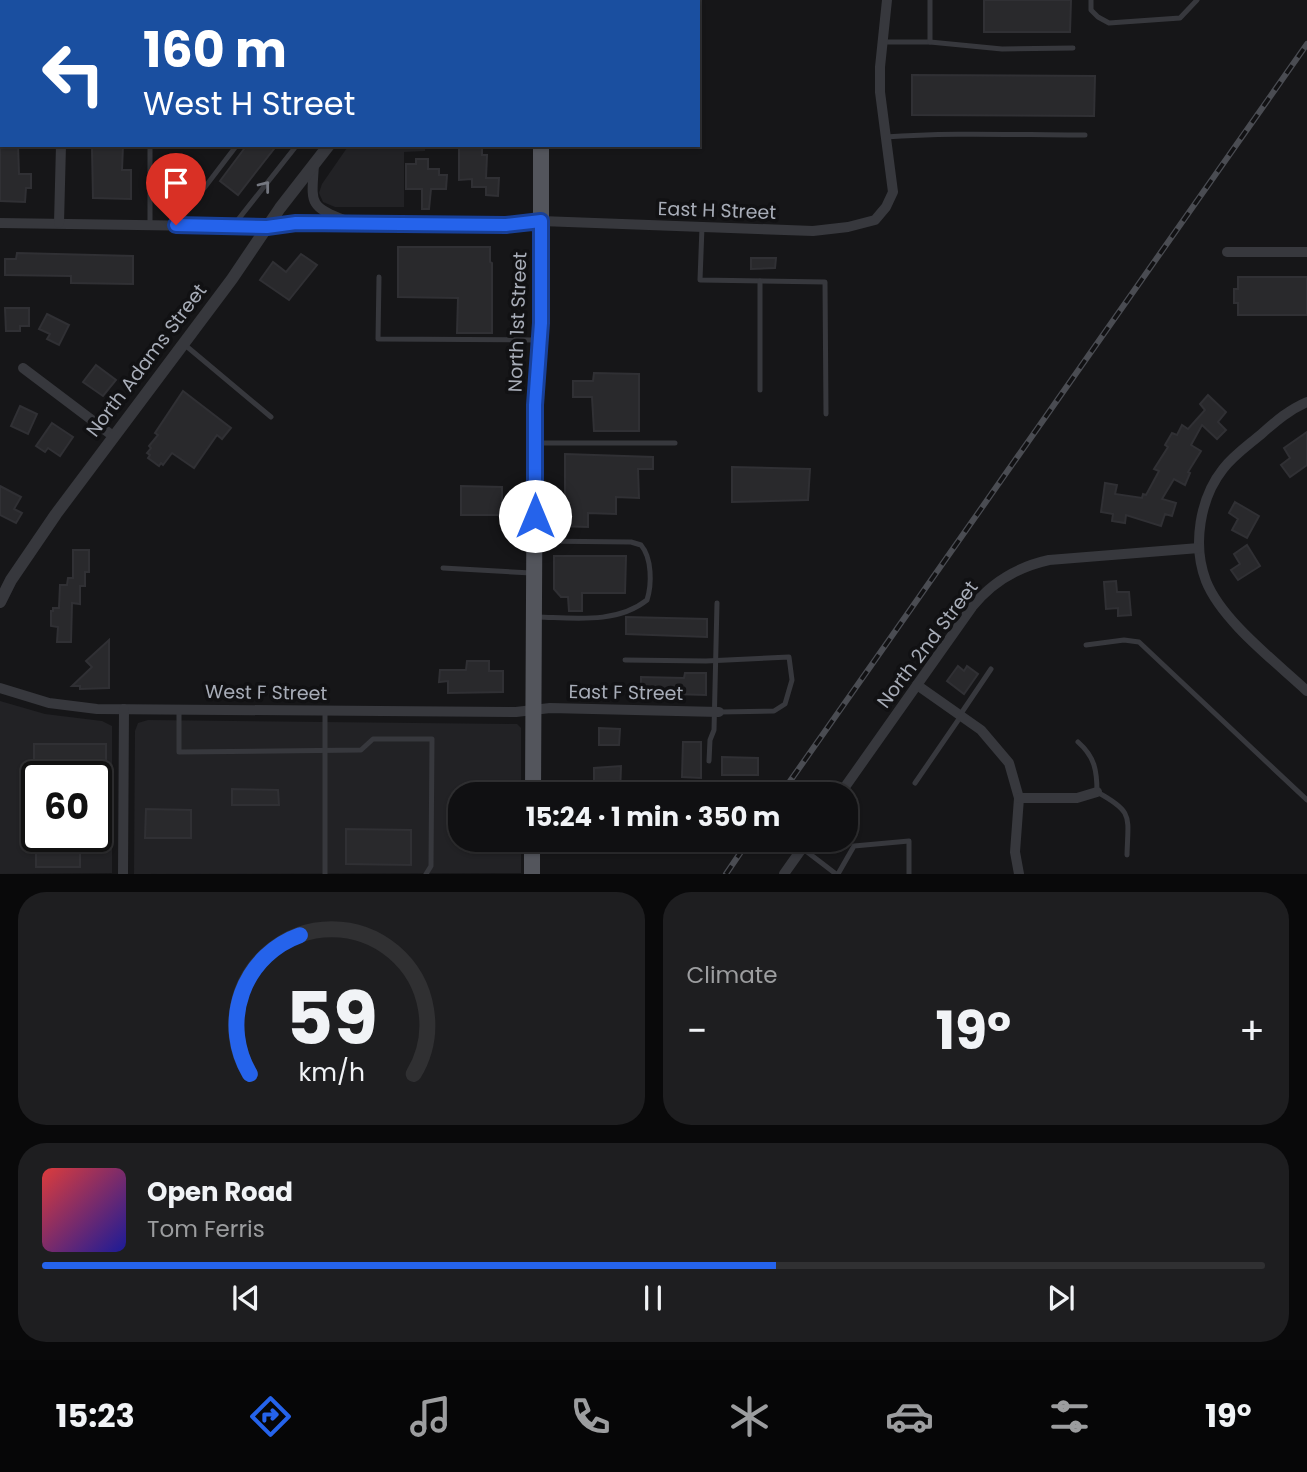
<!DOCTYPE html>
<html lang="en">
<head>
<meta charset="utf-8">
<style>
	body { margin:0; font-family:Poppins,sans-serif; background:#1e1e20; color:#f1f3f6; height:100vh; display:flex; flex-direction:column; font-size:26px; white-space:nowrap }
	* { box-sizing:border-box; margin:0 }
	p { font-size:23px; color:#9c9d9f }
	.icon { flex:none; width:38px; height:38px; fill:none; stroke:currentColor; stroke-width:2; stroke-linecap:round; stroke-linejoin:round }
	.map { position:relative; height:874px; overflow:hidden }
	.details { display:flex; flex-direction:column; gap:18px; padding:18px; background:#09090a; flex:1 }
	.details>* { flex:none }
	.hud { position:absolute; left:0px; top:0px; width:700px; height:147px; box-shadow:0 2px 5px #0004,0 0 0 2px #303032; background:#1a4fa0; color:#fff; overflow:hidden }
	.speed { position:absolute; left:21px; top:761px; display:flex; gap:14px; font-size:35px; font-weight:700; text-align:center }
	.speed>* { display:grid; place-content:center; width:91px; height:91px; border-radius:50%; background:#101012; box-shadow:0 2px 5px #0004,0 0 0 2px #303032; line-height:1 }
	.speed .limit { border:4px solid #111; border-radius:10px; background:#fff; color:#111 }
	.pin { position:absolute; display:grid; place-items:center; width:60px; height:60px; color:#fff; margin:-72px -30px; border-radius:50% 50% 50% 0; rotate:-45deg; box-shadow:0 0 7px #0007 }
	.pin .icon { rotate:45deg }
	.me { position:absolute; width:77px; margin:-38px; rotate:0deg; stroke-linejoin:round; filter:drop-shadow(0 0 5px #0008) }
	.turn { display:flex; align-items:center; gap:24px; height:147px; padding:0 28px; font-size:32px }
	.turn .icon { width:91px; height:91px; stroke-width:2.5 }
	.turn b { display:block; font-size:49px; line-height:60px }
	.big { font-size:52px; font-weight:700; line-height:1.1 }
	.details .tile { flex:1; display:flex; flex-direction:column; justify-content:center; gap:10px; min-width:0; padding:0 24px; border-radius:28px; background:#1e1e20 }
	.details .dial { align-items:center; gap:0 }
	.dial svg { height:182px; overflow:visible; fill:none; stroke:#303032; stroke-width:7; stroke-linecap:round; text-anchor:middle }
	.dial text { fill:#f1f3f6; stroke:none }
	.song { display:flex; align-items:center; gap:21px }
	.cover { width:84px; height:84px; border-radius:10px; background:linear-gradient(135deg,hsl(0 70% 55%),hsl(240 70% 35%)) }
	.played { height:7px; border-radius:4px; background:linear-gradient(90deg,#2563eb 60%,#303032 60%) }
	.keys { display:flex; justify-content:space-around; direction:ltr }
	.heat { display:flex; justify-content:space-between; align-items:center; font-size:38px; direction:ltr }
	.details .tiles { flex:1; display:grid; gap:18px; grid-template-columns:1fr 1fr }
	.tile:last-child { grid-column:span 2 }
	.trip { position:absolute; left:448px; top:782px; width:410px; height:70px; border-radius:28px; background:#101012; box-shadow:0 2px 5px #0004,0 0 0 2px #303032; font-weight:700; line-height:70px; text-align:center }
	.tab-bar { display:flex; height:112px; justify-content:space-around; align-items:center; background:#060607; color:#9c9d9f }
	.tab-bar .icon { width:49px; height:49px }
	.tab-bar .active { color:#2563eb }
	.tab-bar b { font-size:32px; color:#f1f3f6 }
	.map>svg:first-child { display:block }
	.built { fill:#222225; fill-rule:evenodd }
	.building { fill:#29292c; stroke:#303034; stroke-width:2 }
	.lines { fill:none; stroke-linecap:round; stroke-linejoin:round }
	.service { stroke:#37383d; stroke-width:5 }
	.minor { stroke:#37383d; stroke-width:10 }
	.tertiary { stroke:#37383d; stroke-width:12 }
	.primary { stroke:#53555c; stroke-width:16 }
	.rail-casing { stroke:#4a4c52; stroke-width:6 }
	.rail { stroke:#111113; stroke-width:3.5; stroke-dasharray:10; stroke-linecap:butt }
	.oneway { stroke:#757881 }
	.route-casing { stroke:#184099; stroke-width:18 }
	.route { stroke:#2563eb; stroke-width:12 }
	.labels { text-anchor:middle; stroke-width:7; stroke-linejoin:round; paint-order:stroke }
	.street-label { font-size:19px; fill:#a8adb8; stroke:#111113 }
</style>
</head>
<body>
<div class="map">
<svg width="1307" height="874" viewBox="0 0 1307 874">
	<rect width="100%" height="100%" fill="#161618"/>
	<g class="built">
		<polygon points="349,145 425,145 425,151 404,152 404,207 335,207 323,202 319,193 322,184"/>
		<path d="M 0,701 L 45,714 L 102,721 L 112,726 L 112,873 L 0,874 ZM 37,777 L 96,777 L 96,836 L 37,836 Z"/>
		<polygon points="148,720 517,724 521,728 521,794 460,794 460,840 521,840 521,873 134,874 135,731 138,723"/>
	</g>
	<g class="building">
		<polygon points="984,0 1071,0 1070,32 984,32"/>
		<polygon points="912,75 1095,76 1094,116 912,115"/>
		<polygon points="0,145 18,145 19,174 31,174 31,188 26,188 25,202 0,201"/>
		<polygon points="105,145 123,145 122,170 131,170 131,199 93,198 92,148 105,148"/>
		<polygon points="247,145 277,145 238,195 220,181"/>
		<polygon points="482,145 482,155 487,155 486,178 499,178 498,196 486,195 486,187 472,187 472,179 459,180 459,146"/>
		<polygon points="416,159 428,159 428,169 439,169 439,175 447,175 446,189 431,189 429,209 422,209 422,189 406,189 406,164 416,164"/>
		<polygon points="398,247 490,247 490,262 492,263 492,333 457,333 458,298 398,297"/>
		<polygon points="17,253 133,256 133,284 71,283 71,276 5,275 5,259 16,259"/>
		<polygon points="301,254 317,265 289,300 260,280 273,262 286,272"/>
		<polygon points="751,258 776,258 775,268 751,269"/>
		<polygon points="1238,277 1307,277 1307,315 1238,315 1238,303 1234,303 1234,289 1238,289"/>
		<polygon points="5,308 29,308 29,326 20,326 20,331 6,331"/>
		<polygon points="47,314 69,325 59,345 47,339 50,334 39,329"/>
		<polygon points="96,365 116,380 103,396 83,382"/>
		<polygon points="594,373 639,374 639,431 594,431 592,397 573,397 573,381 593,381"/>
		<polygon points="183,391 231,428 222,439 217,435 194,468 172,453 163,465 161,463 159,466 148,458 150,455 147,453 151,448 149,446 158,435 155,433"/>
		<polygon points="1208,395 1226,412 1218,422 1226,430 1217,439 1202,425 1191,445 1201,451 1188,472 1190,473 1185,485 1174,479 1162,499 1176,503 1172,516 1165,514 1161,526 1126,515 1125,523 1112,521 1113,514 1101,512 1105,483 1117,485 1115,494 1142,498 1143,494 1146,495 1159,471 1154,469 1168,447 1165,445 1172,433 1177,435 1182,425 1188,429 1205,410 1200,404"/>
		<polygon points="20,406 37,414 28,434 11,426"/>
		<polygon points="52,423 73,437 60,456 48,448 45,452 36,446"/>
		<polygon points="1307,432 1307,465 1290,477 1281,465 1290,458 1284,448"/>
		<polygon points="565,454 653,457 653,469 638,469 639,498 616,497 616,514 588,513 588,527 557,526 558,498 565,498"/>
		<polygon points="732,467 810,469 808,500 732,502"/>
		<polygon points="0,486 21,497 14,509 22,513 16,523 0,515"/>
		<polygon points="461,486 502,487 502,515 461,515"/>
		<polygon points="1235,502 1259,516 1247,538 1232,530 1238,519 1229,513"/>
		<polygon points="1247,545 1260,566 1238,580 1231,570 1240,564 1234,554"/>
		<polygon points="73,550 89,550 89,572 85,572 85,586 80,586 80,604 72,603 71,642 57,642 58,627 51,626 51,611 53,611 53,608 59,608 60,585 67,585 68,578 73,578"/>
		<polygon points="554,556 626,556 625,593 582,593 582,611 569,611 568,597 561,597 554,589"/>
		<polygon points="1116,581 1117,592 1129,592 1131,615 1118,616 1118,608 1106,609 1104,582"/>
		<polygon points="626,617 707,619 707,637 626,634"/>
		<polygon points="109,640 109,688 80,689 80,686 72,686 92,667 86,661"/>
		<polygon points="467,661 489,661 489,671 503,671 503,692 448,693 448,681 439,682 440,670 466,670"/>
		<polygon points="958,666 964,671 967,666 978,674 964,694 947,681"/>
		<polygon points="685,673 706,673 706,695 641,693 641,677 684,678"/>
		<polygon points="599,728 620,729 619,745 599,745"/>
		<polygon points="683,742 701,742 701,778 682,777"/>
		<rect x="34" y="744" width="72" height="33"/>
		<polygon points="722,757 758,758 758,775 722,775"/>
		<polygon points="621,766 620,794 594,794 594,768"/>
		<polygon points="232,789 278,790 279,805 232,805"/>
		<polygon points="146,809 191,810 191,838 145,838"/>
		<polygon points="346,829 411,830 411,865 346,864"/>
		<rect x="36" y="843" width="44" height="24"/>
	</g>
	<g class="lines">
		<g class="service">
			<polyline points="354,0 354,2"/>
			<polyline points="366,0 370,2"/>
			<polyline points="1091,0 1091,10 1098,17 1109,23 1180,18 1197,0"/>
			<polyline points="302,2 303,0"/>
			<polyline points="395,2 396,0"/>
			<polyline points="882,42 930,42 930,0"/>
			<polyline points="930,42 1002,49 1073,48"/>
			<path d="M 885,137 C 952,132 1018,135 1085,135"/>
			<polyline points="150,224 150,145"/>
			<polyline points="176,225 237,145"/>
			<polyline points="233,226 297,145"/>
			<polyline points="702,227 700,280 825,282 826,414"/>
			<polyline points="379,277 378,339 537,340"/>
			<polyline points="760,281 760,390"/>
			<polyline points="185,345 271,417"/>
			<polyline points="538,443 675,443"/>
			<path d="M 536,541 L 631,542 L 641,545 C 652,558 652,584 647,600 C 617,624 574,618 538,617"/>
			<polyline points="443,568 531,573"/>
			<polyline points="1086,645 1124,640 1139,642 1307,800"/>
			<polyline points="625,660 706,661 789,657 792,680 785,704 774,711 719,712"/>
			<polyline points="179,709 179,752 361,750 373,739 432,739 431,866 426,874"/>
			<polyline points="325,711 325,874"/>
			<polyline points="960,715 991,669"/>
			<path d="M 1078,742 C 1095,757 1097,771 1097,792 C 1134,812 1128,816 1127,855"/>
			<polyline points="709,761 710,740 714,730 717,603"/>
			<polyline points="915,783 961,716"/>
			<polyline points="802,848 836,874"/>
			<polyline points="838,874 854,846 909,841 909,874"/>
		</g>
		<g class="minor">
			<polyline points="63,2 63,0"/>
			<polyline points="0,79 2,79"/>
			<path d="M 314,164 C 312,201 307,206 344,220"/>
			<polyline points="0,223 267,227 296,223 506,225 541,221 813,231 848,227 875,220 886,207 893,192 880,92 880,67 887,0"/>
			<polyline points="59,223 61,145"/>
			<polyline points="1227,252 1307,252"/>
			<polyline points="23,368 113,436"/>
			<path d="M 1307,402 C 1288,410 1274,423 1259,436 C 1247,446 1233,456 1223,469 C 1200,498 1192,545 1206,581 C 1222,621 1275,661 1307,691"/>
			<polyline points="917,685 981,730 1009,763 1019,798 1015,852 1019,874"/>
			<polyline points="0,688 49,703 97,709 516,712 550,708 719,712"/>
			<path d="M 840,794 L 972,607 C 992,582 1017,567 1049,560 L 1199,548"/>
			<polyline points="1019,798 1077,798 1097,792"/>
			<polyline points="123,874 124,709"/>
			<polyline points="784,874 808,840"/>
		</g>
		<g class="tertiary">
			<polyline points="429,2 430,0"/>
			<polyline points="0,602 11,580 56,514 232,279 280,208 329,145"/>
		</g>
		<g class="primary">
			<polyline points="541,2 542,0"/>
			<polyline points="533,794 535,405 541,323 541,145"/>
			<polyline points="532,874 532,840"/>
		</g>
		<defs>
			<g id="rail">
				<polyline points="781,794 1307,44"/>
				<polyline points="726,874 749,840"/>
			</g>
		</defs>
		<use href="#rail" class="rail-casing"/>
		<use href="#rail" class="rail"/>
	</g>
	<defs><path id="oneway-chevron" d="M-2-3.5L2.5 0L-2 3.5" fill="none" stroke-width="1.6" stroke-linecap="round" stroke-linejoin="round" transform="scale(1.75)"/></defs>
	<use class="oneway" href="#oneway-chevron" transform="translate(265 186) rotate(-52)"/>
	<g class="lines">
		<defs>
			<polyline id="route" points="176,225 267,227 296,223 506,225 541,221 541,323 535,405 535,516"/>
		</defs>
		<use href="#route" class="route-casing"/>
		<use href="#route" class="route"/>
	</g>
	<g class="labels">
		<g class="street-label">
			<text transform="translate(717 210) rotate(2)" y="7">East H Street</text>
			<text transform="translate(517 322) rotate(-88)" y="7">North 1st Street</text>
			<text transform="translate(146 360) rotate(-53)" y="7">North Adams Street</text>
			<text transform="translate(927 644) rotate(-53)" y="7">North 2nd Street</text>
			<text transform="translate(266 692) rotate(1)" y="7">West F Street</text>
			<text transform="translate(626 692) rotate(1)" y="7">East F Street</text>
		</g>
	</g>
</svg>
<div class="speed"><div class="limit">60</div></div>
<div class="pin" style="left:176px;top:225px;background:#d93025"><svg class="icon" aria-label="arrive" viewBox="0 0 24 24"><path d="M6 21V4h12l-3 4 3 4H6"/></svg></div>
<svg class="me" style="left:535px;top:516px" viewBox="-20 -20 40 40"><circle r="19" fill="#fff"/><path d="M0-13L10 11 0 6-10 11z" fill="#2563eb"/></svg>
<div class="trip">15:24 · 1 min · 350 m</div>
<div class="hud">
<div class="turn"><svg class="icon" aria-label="left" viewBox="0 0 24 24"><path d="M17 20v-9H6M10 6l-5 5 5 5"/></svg><div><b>160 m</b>West H Street</div></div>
</div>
</div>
<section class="details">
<div class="tiles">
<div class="tile dial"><svg viewBox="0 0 100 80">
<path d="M14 69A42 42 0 1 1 86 69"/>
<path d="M14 69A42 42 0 0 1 36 8" stroke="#2563eb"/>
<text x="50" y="56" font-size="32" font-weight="700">59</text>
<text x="50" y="72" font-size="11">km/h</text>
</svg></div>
<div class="tile"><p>Climate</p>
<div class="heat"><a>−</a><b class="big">19°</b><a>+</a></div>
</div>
<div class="tile">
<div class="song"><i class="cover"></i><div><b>Open Road</b><p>Tom Ferris</p></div></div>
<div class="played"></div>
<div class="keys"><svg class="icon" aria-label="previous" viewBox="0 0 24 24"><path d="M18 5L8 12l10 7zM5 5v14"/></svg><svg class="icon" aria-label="pause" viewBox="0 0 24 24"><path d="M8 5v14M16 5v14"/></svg><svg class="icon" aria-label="next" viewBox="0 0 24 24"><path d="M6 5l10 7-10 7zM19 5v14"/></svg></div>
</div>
</div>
</section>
<nav class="tab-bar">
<b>15:23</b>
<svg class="icon active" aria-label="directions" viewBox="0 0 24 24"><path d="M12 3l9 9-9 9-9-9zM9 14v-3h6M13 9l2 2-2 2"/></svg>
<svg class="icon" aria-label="music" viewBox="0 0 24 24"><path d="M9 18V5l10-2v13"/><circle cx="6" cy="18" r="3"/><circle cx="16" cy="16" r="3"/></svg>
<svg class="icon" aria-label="phone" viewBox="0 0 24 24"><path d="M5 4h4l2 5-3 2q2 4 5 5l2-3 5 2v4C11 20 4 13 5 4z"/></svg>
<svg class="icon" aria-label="climate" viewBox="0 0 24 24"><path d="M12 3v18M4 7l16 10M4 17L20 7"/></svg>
<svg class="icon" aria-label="car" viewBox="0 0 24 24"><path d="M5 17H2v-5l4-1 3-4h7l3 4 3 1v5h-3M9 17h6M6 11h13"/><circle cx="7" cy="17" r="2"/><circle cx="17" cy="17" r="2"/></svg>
<svg class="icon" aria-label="filters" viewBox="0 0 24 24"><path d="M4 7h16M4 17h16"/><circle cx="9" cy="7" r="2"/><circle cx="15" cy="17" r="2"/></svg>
<b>19°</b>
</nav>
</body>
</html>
